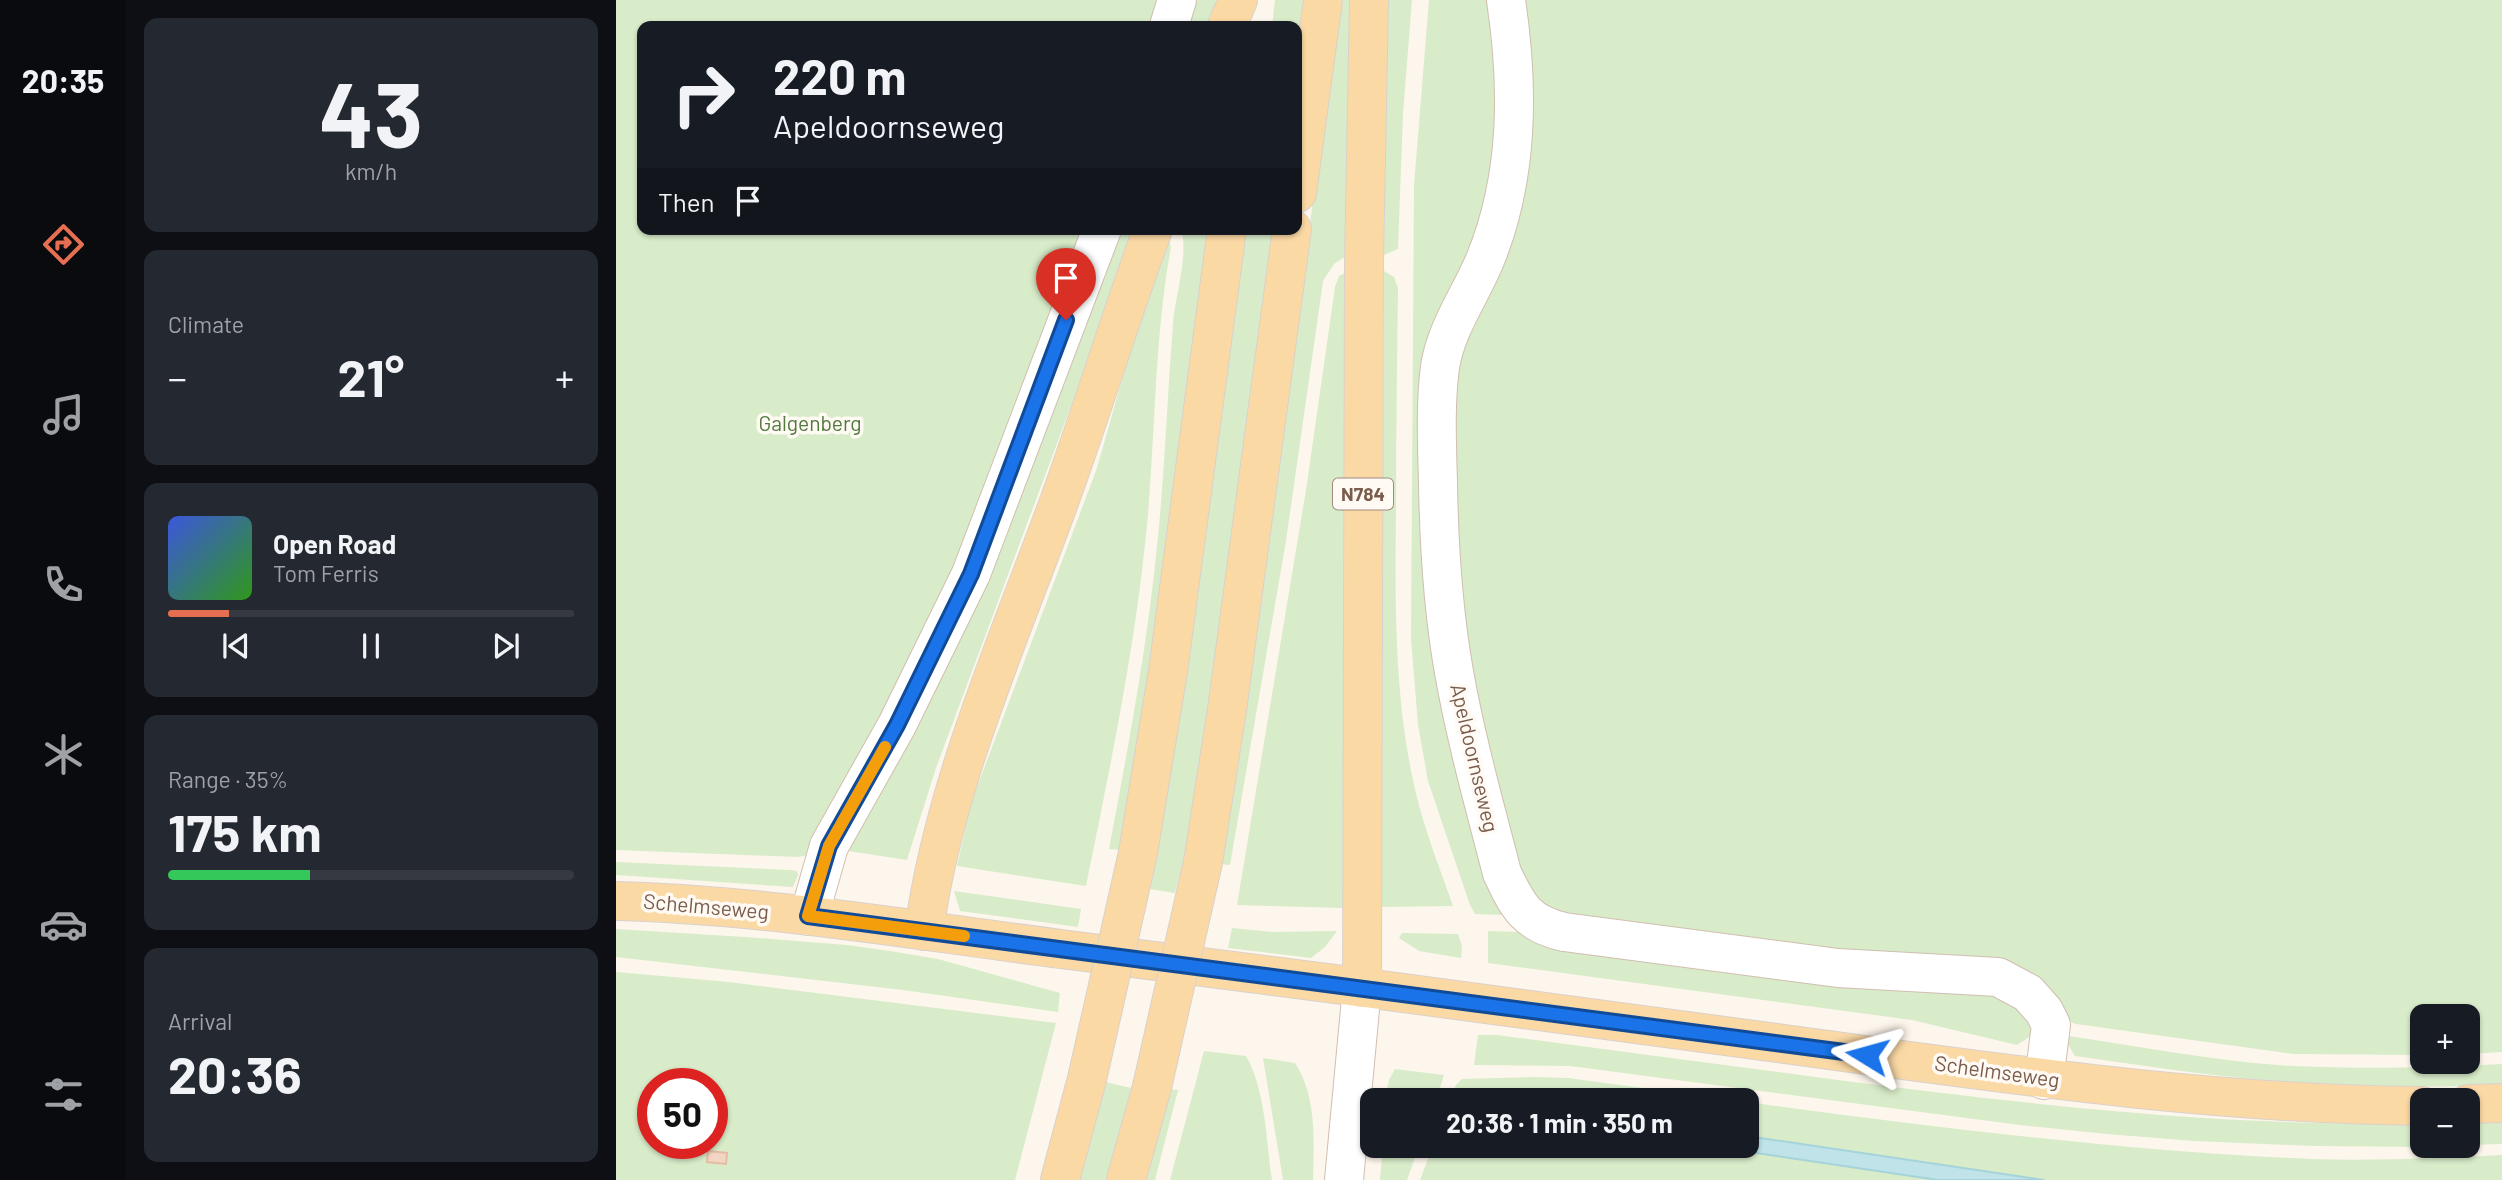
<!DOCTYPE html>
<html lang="en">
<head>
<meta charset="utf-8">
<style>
	body { margin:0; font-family:Barlow,sans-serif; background:#242831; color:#f1f3f6; height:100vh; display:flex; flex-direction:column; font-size:26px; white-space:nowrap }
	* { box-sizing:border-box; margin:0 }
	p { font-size:23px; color:#9ea1a6 }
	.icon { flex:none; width:38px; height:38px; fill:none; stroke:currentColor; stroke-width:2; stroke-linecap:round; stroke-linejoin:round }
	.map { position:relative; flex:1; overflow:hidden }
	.side { display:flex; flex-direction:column; gap:18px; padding:18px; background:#0d0f14; width:490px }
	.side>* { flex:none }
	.top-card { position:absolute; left:21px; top:21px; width:665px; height:214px; border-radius:14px; box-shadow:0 2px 5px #0004; background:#171b24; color:#f1f3f6; overflow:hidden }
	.controls { position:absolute; left:1794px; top:1004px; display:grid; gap:14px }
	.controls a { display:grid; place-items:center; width:70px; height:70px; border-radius:14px; background:#171b24; box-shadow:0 2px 5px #0004; font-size:35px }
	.speed { position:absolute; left:21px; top:1068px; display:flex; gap:14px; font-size:35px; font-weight:700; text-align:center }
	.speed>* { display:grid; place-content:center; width:91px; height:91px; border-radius:50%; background:#171b24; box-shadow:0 2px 5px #0004; line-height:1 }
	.speed .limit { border:10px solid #d22; background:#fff; color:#111 }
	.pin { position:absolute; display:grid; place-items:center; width:60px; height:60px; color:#fff; margin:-72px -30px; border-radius:50% 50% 50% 0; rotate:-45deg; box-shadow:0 0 7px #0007 }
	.pin .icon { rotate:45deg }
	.me { position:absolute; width:77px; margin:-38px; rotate:278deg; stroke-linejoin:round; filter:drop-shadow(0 0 5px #0008) }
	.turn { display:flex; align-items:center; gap:24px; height:147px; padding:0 21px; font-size:32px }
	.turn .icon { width:91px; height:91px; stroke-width:2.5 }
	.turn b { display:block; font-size:49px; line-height:60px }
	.then { display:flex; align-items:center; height:66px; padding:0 21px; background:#0003; gap:14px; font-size:26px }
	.big { font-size:52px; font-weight:700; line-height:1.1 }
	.side .widget { flex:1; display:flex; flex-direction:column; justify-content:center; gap:10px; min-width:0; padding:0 24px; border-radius:14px; background:#242831 }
	.side .dial { align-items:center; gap:0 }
	.dial b { font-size:91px; line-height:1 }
	.song { display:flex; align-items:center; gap:21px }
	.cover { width:84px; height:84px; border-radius:10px; background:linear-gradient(135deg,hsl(230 70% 55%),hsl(110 70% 35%)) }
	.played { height:7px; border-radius:4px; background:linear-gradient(90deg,#e76f51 15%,#363941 15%) }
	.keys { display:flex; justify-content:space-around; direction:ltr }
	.heat { display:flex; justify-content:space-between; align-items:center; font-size:38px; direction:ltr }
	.charge { height:10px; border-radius:5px; background:linear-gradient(90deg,#34c759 35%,#363941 0) }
	.trip { position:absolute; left:744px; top:1088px; width:399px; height:70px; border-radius:14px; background:#171b24; box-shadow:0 2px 5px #0004; font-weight:700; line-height:70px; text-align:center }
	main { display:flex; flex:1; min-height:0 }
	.menu { display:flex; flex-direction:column; width:126px; justify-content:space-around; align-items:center; background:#090b0e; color:#9ea1a6 }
	.menu .icon { width:49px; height:49px }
	.menu .current { color:#e76f51 }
	.menu b { font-size:32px; color:#f1f3f6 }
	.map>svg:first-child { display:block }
	.green { fill:#d8ecc9; fill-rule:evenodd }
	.water { fill:#bfe3e8; stroke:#a5d3da; stroke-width:2 }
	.building { fill:#f3d5c3; stroke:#e6bba3; stroke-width:2 }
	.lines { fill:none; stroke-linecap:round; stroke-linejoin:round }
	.minor-casing { stroke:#d1beb0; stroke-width:40 }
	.major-casing { stroke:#dad1cd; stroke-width:40 }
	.minor { stroke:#fff; stroke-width:38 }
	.major { stroke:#fbd9a5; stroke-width:38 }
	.major-bridge-casing { stroke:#dad1cd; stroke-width:40; stroke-linecap:butt }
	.major-bridge { stroke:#fbd9a5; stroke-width:38 }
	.route-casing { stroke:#114b97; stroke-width:18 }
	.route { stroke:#1a73e8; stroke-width:12 }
	.slow { stroke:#f59e0b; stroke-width:12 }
	.labels { text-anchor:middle; stroke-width:7; stroke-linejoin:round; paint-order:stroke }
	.shield { fill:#fffaf3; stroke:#a28b7f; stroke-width:2 }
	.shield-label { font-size:19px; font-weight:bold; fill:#7a5c4d }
	.park-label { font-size:21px; fill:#537a41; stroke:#fffaf3 }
	.street-label { font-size:21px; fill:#7a5c4d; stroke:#fffaf3 }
</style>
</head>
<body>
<main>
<nav class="menu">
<b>20:35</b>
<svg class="icon current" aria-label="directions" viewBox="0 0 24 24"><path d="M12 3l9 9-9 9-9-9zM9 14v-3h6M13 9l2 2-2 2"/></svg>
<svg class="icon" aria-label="music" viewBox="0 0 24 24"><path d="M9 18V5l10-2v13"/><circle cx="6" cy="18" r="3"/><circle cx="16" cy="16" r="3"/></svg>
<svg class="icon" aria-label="phone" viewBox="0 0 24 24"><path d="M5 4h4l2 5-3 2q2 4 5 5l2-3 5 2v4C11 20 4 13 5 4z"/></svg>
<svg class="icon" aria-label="climate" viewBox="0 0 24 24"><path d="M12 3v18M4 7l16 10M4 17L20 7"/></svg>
<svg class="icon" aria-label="car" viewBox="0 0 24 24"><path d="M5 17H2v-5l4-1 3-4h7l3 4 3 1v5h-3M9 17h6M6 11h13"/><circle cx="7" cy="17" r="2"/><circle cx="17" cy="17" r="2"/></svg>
<svg class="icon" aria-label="filters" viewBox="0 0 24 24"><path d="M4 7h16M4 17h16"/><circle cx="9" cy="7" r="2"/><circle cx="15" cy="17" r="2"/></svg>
</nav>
<section class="side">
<div class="widget dial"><b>43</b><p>km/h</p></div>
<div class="widget"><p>Climate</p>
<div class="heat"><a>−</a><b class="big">21°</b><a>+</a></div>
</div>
<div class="widget">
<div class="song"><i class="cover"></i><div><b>Open Road</b><p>Tom Ferris</p></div></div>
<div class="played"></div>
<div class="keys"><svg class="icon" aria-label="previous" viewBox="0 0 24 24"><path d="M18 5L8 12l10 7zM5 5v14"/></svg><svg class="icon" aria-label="pause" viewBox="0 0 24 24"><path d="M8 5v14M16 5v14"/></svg><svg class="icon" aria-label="next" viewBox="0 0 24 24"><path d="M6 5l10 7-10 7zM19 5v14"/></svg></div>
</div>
<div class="widget"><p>Range · 35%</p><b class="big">175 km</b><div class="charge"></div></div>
<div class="widget"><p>Arrival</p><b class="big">20:36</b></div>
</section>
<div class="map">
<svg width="1886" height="1180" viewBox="0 0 1886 1180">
	<rect width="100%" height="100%" fill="#fdf6ec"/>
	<g class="green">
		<polygon points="0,0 600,0 594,26 26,26 26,229 521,229 320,768 291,860 232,851 345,571 192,855 182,857 0,850"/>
		<polygon points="659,0 689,0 681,59 681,26 656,26"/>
		<polygon points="723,0 740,0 729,257 718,264 707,281 670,541 614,865 603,864 637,663"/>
		<polygon points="770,0 796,0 787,114 782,249 768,255"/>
		<polygon points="813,0 883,0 889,143 813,415 894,910 886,915 859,914 854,905 812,781 802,725 795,638 798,185"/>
		<polygon points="896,0 1886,0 1886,1052 1852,1054 1852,1017 1806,1017 1806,1055 1677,1054 1460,1024 1275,960 917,911 857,728 828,416 874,263"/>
		<path d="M 565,229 L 592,229 L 530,699 L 507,850 L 493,849 C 512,748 531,648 541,546 C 549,472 551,398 557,324 C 559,296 573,255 565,229 Z"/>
		<polygon points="628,229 658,229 596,695 572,840 559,893 534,889"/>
		<path d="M 552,236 L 555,247 C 537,345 540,445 529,544 C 517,659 493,772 470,886 L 341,866 L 355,803 L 481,468 L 509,369 Z"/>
		<polygon points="735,270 728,908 621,905 690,490 719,287 723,276"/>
		<path d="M 768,271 L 778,277 L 782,288 C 781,362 780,436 780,510 C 779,602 778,695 798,785 C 807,826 823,866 837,906 L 765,907 Z"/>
		<polygon points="0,862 174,870 181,871 182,875 177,887 0,875"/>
		<polygon points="338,891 465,909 462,927 344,911"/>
		<polygon points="616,928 657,932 721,931 709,947 695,958 612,948"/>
		<polygon points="0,929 129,937 231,945 274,951 322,959 444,993 442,1012 287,990 0,957"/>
		<polygon points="872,931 904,932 1379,988 1419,1024 1418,1034 1401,1045 1296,1020 872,963"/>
		<polygon points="786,933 842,934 846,946 845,958 803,951 783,938"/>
		<path d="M 0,972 L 113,982 L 440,1023 L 399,1180 L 0,1180 ZM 37,1083 L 96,1083 L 96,1143 L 37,1143 Z"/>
		<path d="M 862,1035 L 881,1035 C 995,1050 1108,1065 1222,1080 C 1416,1105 1610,1127 1806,1123 L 1806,1146 L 1824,1146 L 1809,1147 L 1698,1146 L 1578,1141 L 1491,1134 L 1404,1125 L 954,1066 L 858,1065 Z"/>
		<path d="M 1446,1035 C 1523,1046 1601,1062 1678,1066 C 1747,1069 1817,1068 1886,1064 L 1886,1085 C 1817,1088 1746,1086 1677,1082 C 1604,1078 1531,1066 1459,1056 Z"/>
		<path d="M 588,1051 L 630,1056 C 650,1091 650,1141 656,1180 L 554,1180 Z"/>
		<path d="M 647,1058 L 679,1063 C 701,1097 698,1140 697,1180 L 667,1180 Z"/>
		<polygon points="779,1069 828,1075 820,1101 769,1101 773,1080"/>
		<polygon points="916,1077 952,1078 1123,1101 835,1101 840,1085 846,1079"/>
		<polygon points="490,1082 515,1088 490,1180 462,1180"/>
		<polygon points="552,1089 562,1090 539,1180 527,1180"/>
		<path d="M 1131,1102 C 1318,1127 1506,1151 1695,1159 C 1759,1161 1823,1158 1886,1155 L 1886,1180 L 1428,1180 L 1131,1136 Z"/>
		<polygon points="1886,1120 1886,1144 1852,1145 1852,1123"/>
		<polygon points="767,1146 803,1146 791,1180 764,1180"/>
		<polygon points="817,1146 1093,1146 1322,1180 804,1180"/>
	</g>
	<polygon class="water" points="1131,1136 1428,1180 1322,1180 1093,1146 1130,1146"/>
	<polygon class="building" points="92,1151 111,1153 110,1164 91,1162"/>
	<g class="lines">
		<defs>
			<g id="minor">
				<path d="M 890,0 C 903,87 903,177 869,260 C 854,296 830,328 824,367 C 819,405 821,444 822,483 C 823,546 827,610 838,672 C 850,740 869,807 886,873 C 902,907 910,923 948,932 L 1222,968 L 1382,977 L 1412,993 L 1428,1011 L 1435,1025 L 1428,1080"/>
				<polyline points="553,26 561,0"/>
				<polyline points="193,916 213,846 281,725 355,574 486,229"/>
				<polyline points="728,1180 746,988"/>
			</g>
			<g id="major">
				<polyline points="611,26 622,0"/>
				<polyline points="681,193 707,0"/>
				<polyline points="522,853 552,671 611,229"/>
				<polyline points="587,862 611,710 676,229"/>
				<path d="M 0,901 C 149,905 297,930 445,949 C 684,979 922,1010 1161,1043 C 1376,1072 1588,1104 1806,1106"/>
				<path d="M 308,931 C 327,791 387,653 436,521 C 472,425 501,326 537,229"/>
				<polyline points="746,988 748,262 753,0"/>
				<polyline points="1852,1104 1886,1103"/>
				<polyline points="444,1180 471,1079"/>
				<polyline points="510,1180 536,1087"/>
			</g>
		</defs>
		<use href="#minor" class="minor-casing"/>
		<use href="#major" class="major-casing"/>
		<use href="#minor" class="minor"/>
		<use href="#major" class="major"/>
		<defs>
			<g id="major-bridge">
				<polyline points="471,1079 522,853"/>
				<polyline points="536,1087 587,862"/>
			</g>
		</defs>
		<use href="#major-bridge" class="major-bridge-casing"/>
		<use href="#major-bridge" class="major-bridge"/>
	</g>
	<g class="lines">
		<defs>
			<polyline id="route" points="450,320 355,574 281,725 213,846 192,916 1251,1055"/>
		</defs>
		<use href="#route" class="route-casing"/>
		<use href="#route" class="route"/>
		<polyline class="slow" points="269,747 213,846 192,916 348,936"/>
	</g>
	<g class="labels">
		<rect class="shield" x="717" y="478.5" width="60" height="31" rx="5"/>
		<g class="shield-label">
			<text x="747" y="501">N784</text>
		</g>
		<g class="park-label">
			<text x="194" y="431">Galgenberg</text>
		</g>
		<g class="street-label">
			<text transform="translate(858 758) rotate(77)" y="7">Apeldoornseweg</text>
			<text transform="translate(90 907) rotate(5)" y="7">Schelmseweg</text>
			<text transform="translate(1381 1072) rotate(8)" y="7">Schelmseweg</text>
		</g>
	</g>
</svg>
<div class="controls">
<a>+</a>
<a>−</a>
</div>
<div class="speed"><div class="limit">50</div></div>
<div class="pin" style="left:450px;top:320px;background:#d93025"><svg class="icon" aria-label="arrive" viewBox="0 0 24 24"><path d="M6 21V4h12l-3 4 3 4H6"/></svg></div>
<svg class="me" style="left:1251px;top:1055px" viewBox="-20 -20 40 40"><path d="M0-17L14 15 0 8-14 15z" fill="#1a73e8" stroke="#fff" stroke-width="4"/></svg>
<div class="trip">20:36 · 1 min · 350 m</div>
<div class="top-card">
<div class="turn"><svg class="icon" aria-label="right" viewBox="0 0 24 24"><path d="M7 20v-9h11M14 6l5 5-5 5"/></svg><div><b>220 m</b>Apeldoornseweg</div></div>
<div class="then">Then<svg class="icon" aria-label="arrive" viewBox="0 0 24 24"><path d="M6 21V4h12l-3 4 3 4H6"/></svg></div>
</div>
</div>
</main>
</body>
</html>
